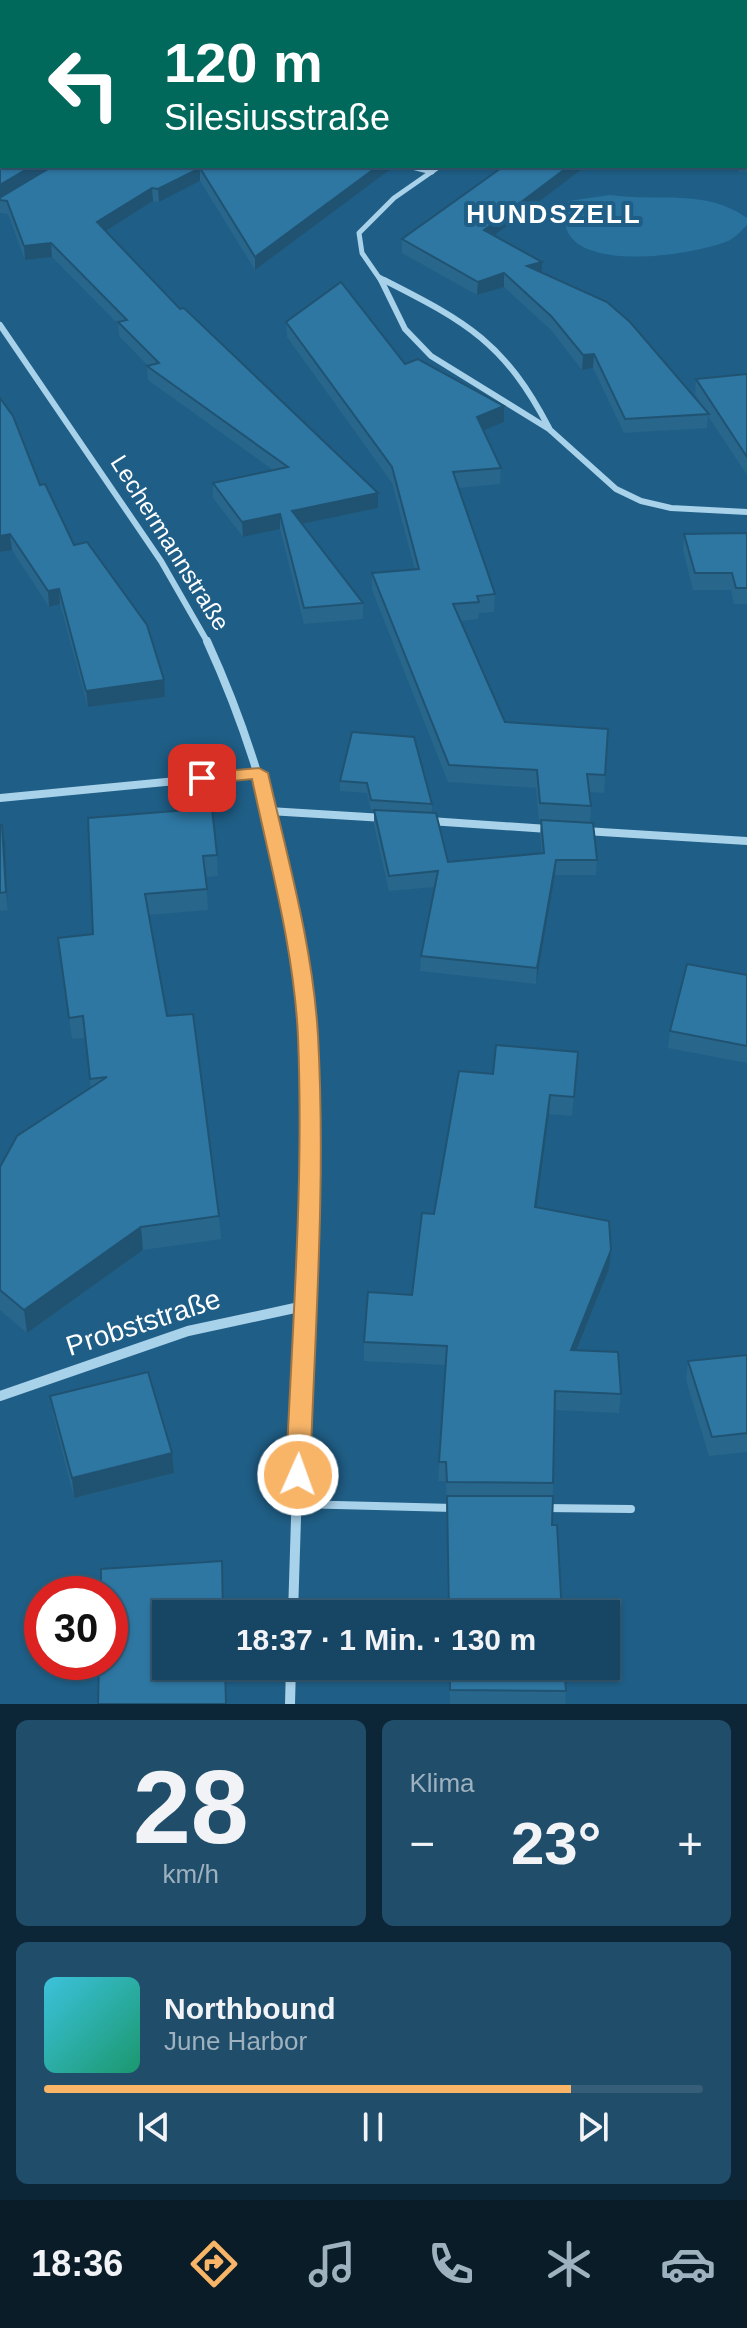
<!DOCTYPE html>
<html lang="de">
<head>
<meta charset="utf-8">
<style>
	body { margin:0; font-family:Arial,sans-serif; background:#204d6a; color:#f1f3f6; height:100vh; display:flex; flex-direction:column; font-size:30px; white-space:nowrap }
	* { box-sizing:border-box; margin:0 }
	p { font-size:26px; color:#9eb1bf }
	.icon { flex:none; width:44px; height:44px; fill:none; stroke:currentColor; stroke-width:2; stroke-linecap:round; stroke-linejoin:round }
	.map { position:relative; height:1704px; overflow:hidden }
	.drawer { display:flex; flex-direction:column; gap:16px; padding:16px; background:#0d2637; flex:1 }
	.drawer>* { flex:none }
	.guide { position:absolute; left:0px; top:0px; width:748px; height:168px; box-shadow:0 2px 6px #0004,0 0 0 2px #365e78; background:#00695c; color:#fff; overflow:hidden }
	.speed { position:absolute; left:24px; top:1576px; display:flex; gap:16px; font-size:40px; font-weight:700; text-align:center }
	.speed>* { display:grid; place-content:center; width:104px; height:104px; border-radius:50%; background:#174664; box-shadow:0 2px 6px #0004,0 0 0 2px #365e78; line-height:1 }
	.speed .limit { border:12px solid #d22; background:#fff; color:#111 }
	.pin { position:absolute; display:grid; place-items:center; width:68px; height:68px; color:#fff; margin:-34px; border-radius:16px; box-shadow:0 4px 12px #0006 }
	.me { position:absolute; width:88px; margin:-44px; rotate:2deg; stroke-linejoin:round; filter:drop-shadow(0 0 6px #0008) }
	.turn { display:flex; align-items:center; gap:28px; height:168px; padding:0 32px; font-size:36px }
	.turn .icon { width:104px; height:104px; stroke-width:2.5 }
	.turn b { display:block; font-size:56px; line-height:68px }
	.big { font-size:60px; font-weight:600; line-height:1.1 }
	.drawer .tile { flex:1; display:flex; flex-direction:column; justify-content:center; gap:12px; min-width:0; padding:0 28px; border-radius:12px; background:#204d6a }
	.drawer .dial { align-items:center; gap:0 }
	.dial b { font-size:104px; line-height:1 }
	.song { display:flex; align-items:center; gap:24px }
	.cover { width:96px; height:96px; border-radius:12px; background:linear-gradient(135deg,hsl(190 70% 55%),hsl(160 70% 35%)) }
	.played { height:8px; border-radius:4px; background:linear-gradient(90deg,#f8b568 80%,#365e78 80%) }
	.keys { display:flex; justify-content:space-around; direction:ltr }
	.heat { display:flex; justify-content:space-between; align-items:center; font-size:44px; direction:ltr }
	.drawer .tiles { flex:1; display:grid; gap:16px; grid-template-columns:1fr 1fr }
	.tile:last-child { grid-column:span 2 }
	.trip { position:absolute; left:152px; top:1600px; width:468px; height:80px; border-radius:0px; background:#174664; box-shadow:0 2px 6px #0004,0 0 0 2px #365e78; font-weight:600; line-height:80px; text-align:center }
	.tabs { display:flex; height:128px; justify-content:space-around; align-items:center; background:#091c28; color:#9eb1bf }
	.tabs .icon { width:56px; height:56px }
	.tabs .on { color:#f8b568 }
	.tabs b { font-size:36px; color:#f1f3f6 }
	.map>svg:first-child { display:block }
	.green { fill:#29729e }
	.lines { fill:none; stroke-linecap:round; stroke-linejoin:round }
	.service { stroke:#a8d1ea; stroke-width:8 }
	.minor-far3 { stroke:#a8d1ea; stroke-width:5 }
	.minor-far2 { stroke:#a8d1ea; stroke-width:6 }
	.minor-far1 { stroke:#a8d1ea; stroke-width:8 }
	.minor { stroke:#a8d1ea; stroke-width:10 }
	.wall { fill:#28668c }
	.shaded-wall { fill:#205372 }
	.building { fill:#2e77a3; stroke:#205372; stroke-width:2 }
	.route { fill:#f8b568; stroke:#a17644; stroke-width:2 }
	.labels { text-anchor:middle; stroke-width:8; stroke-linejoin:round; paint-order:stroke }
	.street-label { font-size:24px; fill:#fff; stroke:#1f5e86 }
	.far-district-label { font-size:26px; font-weight:bold; letter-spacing:2px; fill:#fff; stroke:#1f5e86 }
	.near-street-label { font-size:28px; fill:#fff; stroke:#1f5e86 }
</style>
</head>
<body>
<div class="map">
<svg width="747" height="1704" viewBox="0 0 747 1704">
	<rect width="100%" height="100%" fill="#1f5e86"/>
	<path class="green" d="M 610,195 C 659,202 705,188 747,218 L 747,225 C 741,231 735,238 728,241 C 689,257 541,279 568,201 Z"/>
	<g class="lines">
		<g class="service">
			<polyline points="297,1504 454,1508"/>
			<polyline points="545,1508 631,1509"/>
		</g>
		<g class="minor-far3">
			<polyline points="408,166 432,172"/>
			<polyline points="379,277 388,282"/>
			<polyline points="382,282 362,253 359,233 394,198 440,166"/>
		</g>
		<g class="minor-far2">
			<polyline points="381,280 405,329 431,356 549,429 616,489 641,501 671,508 747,512"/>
			<path d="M 384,280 C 467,322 505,343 549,428"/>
			<polyline points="0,325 161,561 208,643"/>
		</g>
		<g class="minor-far1">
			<path d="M 207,641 C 274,787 307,947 309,1107"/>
			<polyline points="0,798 259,773"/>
			<polyline points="269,811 384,818"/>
			<polyline points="430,821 548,829"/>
			<polyline points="585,831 747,841"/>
		</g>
		<g class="minor">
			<polyline points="0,1396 188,1331 304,1306"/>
			<polyline points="293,1614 309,1105"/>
			<polyline points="290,1704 291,1666"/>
		</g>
	</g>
	<g class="wall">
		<polygon points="0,0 747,0 747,172 739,172 736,166 746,166 746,2 2,2 2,166 395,166 255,270 200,181 159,202 153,201 106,231 180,309 378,508 302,524 363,603 363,619 304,624 280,529 243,537 213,498 213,483 273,470 148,380 147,366 148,366 119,336 118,324 52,257 25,260 8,214 0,213"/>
		<polygon points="504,166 586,166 494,235 542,262 542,273 702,406 695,394 696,379 747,374 747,475 708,416 707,428 624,433 593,368 582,370 551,330 504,287 477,295 402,253 402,239"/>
		<polygon points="633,166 675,166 635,168"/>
		<polygon points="286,322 405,364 504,406 504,422 484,430 501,468 500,484 458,488 495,594 494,612 479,613 478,619 460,621 505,722 608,729 604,793 590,792 591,806 590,823 597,860 596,875 555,875 536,984 420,971 421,956 435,887 389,891 374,825 374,811 371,810 367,793 340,791 340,781 352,732 432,804 432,813 448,862 542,854 540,835 541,821 539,821 536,788 448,782 372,590 372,573 415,570 392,483 287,337"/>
		<polygon points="0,398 40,485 74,545 165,697 88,707 60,604 49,607 12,550 0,552"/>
		<polygon points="747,533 747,604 734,604 731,590 693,590 683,550 684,534"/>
		<polygon points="88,818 217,855 218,876 206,877 208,910 149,915 167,1016 219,1216 221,1239 143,1250 27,1333 0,1310 0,1167 91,1088 85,1038 72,1039 58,938 93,934"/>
		<polygon points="0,825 2,825 5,843 8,910 0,911"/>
		<polygon points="747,975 747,1063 668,1048 670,1031"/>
		<polygon points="578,1052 572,1116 549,1114 536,1207 609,1269 577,1350 621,1394 619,1413 555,1410 552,1525 562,1614 448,1614 446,1481 438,1481 446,1365 364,1361 364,1342 412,1295 434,1214 493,1074"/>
		<polygon points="747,1355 747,1452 709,1456 686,1380 688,1361"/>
		<polygon points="50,1396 174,1473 74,1498 53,1415"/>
		<polygon points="449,1666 564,1666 566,1691 565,1704 450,1704"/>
	</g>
	<g class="shaded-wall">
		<polygon points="32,166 54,166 0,199 0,185"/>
		<polygon points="378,166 395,166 255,270 255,257"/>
		<polygon points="569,166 586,166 484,243 484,230"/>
		<polygon points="200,168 200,181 159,202 158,189"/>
		<polygon points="152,188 153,201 98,236 97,222"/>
		<polygon points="51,243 52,257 25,260 24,246"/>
		<polygon points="542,262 542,275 527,266"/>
		<polygon points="504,273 504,287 477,295 478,282"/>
		<polygon points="594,354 593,368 582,370 583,355"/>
		<polygon points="504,406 504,422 477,433 477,417"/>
		<polygon points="378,493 378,508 292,526 292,511"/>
		<polygon points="280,514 280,529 243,537 242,522"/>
		<polygon points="10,534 12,550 0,552 0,536"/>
		<polygon points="59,589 60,604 49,607 48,591"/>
		<polygon points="164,680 165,697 88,707 86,691"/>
		<polygon points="2,825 5,843 8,910 6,892"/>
		<polygon points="556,860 555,875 536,984 537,968"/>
		<polygon points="550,1095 549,1114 534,1225 535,1207"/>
		<polygon points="141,1227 143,1250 27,1333 24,1310"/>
		<polygon points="611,1250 609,1269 569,1369 571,1350"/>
		<polygon points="172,1453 174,1473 74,1498 72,1478"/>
	</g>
	<g class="building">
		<polygon points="0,0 747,0 747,159 746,159 746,2 2,2 2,166 32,166 0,185"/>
		<polygon points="53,166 378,166 255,257 200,168 158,189 152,188 97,222 180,309 184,308 378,493 292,511 363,603 304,608 280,514 242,522 213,483 288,467 147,366 159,363 118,322 127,320 51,243 24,246 7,201 0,200 0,196 1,197"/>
		<polygon points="504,166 569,166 484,230 542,262 527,266 607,302 630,322 709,414 625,419 594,354 583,355 552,317 504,273 478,282 402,239"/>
		<polygon points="341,282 405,364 418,359 504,406 477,417 501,468 453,472 495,594 477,596 479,602 453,604 505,722 608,729 605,775 587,774 591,806 540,803 537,770 449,765 372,573 419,569 392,467 286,322"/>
		<polygon points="747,374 747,457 696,379"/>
		<polygon points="0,398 13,416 40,485 45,484 74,545 87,542 147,625 164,680 86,691 59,589 48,591 10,534 0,536"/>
		<polygon points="747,533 747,588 736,588 732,573 695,573 684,534"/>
		<polygon points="352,732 414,737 432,804 371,800 367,783 340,781"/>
		<polygon points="212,808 217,855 203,856 207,889 145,894 167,1016 193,1014 219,1216 141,1227 24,1310 0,1290 0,1167 17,1136 107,1077 90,1079 83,1016 69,1018 58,938 93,934 88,818"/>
		<polygon points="374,810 436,813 448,862 544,853 541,820 593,823 597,860 556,860 537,968 421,956 438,871 389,876"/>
		<polygon points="0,825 2,825 6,892 0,893"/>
		<polygon points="687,964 747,975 747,1046 670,1031"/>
		<polygon points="496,1045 578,1052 574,1097 550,1095 535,1207 609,1221 611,1250 571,1350 618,1352 621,1394 555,1391 553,1483 447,1482 446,1462 439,1462 447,1346 364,1342 368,1292 412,1295 422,1213 434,1214 459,1071 493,1074"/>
		<polygon points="747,1355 747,1433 712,1437 688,1361"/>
		<polygon points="148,1372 172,1453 72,1478 50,1396"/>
		<polygon points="447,1496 553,1496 552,1525 557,1525 562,1614 449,1614"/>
		<polygon points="222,1561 223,1614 166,1614 166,1666 225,1666 226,1704 98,1704 99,1662 110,1662 110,1594 101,1594 101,1569"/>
		<polygon points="450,1666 564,1666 566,1691 450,1690"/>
	</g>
	<path class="route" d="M 259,768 L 268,773 C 288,860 313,947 318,1036 C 326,1182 315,1330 310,1475 L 307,1483 L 298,1485 L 290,1483 L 286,1475 C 292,1330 304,1182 298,1037 C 294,949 270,864 252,779 L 202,784 L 193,778 L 202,773 Z"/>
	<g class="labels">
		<g class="street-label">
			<text transform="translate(170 543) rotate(58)" y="8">Lechermannstraße</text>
		</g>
		<g class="far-district-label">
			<text x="554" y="223">HUNDSZELL</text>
		</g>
		<g class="near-street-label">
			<text transform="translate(143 1322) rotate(-18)" y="10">Probststraße</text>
		</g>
	</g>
</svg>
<div class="speed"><div class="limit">30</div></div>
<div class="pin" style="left:202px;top:778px;background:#d93025"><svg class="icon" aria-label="arrive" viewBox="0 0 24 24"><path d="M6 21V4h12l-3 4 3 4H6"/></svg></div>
<svg class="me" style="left:298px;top:1475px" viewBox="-20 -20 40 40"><circle r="17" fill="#f8b568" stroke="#fff" stroke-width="3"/><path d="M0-11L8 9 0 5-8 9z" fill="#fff"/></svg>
<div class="trip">18:37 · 1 Min. · 130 m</div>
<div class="guide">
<div class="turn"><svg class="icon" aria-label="left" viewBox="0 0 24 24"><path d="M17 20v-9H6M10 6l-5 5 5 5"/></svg><div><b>120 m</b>Silesiusstraße</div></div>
</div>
</div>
<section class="drawer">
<div class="tiles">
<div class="tile dial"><b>28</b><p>km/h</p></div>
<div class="tile"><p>Klima</p>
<div class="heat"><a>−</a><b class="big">23°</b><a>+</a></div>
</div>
<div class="tile">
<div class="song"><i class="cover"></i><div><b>Northbound</b><p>June Harbor</p></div></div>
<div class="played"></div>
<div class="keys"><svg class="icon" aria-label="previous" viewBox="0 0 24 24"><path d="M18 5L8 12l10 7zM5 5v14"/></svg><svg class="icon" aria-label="pause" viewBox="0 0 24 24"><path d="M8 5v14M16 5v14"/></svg><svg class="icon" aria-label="next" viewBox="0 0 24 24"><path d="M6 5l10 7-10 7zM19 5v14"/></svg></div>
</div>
</div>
</section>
<nav class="tabs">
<b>18:36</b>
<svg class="icon on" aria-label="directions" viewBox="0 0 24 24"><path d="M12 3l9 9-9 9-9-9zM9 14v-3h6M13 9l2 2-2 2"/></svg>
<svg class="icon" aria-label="music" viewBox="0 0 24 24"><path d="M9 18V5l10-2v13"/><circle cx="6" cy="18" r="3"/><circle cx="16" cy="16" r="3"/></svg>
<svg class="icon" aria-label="phone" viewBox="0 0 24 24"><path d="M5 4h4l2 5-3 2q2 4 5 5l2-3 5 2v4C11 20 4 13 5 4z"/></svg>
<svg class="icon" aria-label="climate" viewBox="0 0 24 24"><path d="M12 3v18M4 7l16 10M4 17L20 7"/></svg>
<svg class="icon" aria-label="car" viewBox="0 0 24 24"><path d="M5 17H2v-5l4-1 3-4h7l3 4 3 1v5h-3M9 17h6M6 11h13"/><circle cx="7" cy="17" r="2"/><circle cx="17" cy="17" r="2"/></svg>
</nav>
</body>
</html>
